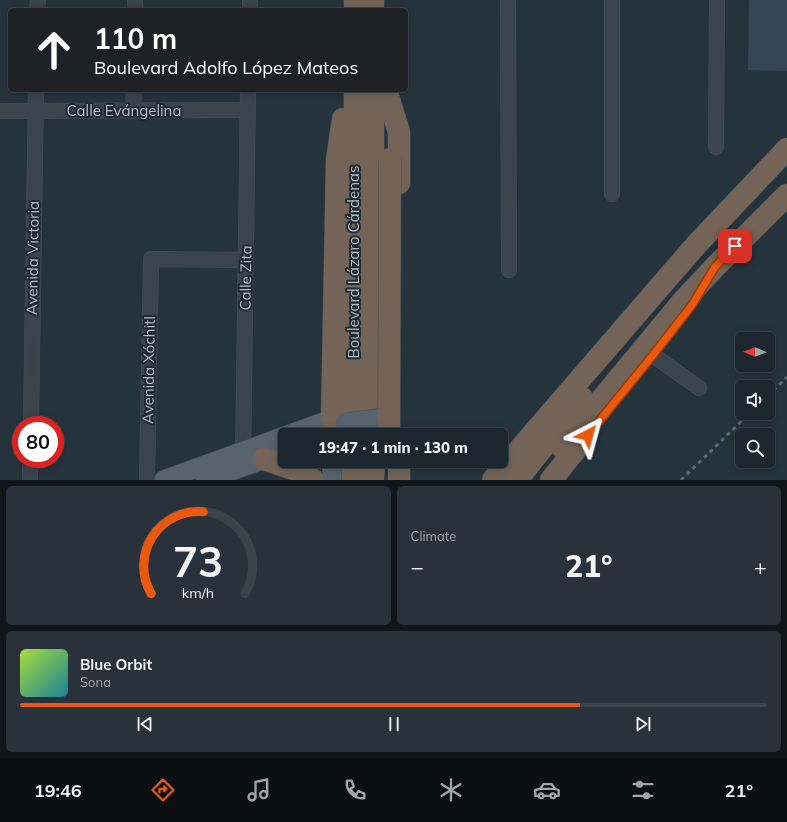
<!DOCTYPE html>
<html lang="en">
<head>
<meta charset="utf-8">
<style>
	body { margin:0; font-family:Mulish,sans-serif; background:#29323a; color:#f1f3f6; height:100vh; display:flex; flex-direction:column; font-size:15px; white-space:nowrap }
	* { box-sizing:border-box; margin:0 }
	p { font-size:13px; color:#a0a5aa }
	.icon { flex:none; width:22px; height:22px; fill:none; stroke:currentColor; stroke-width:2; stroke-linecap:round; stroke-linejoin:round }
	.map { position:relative; height:480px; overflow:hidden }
	.sheet { display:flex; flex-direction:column; gap:6px; padding:6px; background:#0f1519; flex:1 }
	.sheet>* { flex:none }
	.banner { position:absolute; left:8px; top:8px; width:400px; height:84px; border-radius:6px; box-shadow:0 2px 10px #0003,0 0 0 1px #3a434a; background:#202124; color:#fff; overflow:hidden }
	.needle { width:26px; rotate:271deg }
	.buttons { position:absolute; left:735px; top:332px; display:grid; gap:8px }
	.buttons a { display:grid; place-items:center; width:40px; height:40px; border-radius:6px; background:#1c262e; box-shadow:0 2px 10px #0003,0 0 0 1px #3a434a; font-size:20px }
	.speed { position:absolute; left:12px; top:416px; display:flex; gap:8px; font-size:20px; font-weight:700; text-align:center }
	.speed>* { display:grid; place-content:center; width:52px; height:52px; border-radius:50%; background:#1c262e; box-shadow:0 2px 10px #0003,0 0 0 1px #3a434a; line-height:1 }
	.speed .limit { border:6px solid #d22; background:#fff; color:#111 }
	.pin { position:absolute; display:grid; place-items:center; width:34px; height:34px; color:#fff; margin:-17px; border-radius:8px; box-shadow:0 2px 6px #0006 }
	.me { position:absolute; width:44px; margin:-22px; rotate:39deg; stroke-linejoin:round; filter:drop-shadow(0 0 3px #0008) }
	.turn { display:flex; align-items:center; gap:14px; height:84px; padding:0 20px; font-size:18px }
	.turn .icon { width:52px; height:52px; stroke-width:2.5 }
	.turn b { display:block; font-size:28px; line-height:34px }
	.big { font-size:30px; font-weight:800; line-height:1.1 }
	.sheet .tile { flex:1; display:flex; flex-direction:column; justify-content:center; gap:6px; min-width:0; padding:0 14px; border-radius:6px; background:#29323a }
	.sheet .dial { align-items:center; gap:0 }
	.dial svg { height:104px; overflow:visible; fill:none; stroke:#3a434a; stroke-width:7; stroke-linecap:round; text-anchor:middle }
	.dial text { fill:#f1f3f6; stroke:none }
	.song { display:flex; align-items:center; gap:12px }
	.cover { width:48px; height:48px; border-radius:6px; background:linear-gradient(135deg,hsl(80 70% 55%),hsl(190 70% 35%)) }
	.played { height:4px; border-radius:2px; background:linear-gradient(90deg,#ea580c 75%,#3a434a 75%) }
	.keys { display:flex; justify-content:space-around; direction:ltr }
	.heat { display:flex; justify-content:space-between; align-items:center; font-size:22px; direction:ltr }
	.sheet .tiles { flex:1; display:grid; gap:6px; grid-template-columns:1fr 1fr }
	.tile:last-child { grid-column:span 2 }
	.trip { position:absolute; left:278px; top:428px; width:230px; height:40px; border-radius:6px; background:#1c262e; box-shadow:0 2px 10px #0003,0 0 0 1px #3a434a; font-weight:800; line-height:40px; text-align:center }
	.menu { display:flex; height:64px; justify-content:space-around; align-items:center; background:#0b0f12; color:#a0a5aa }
	.menu .icon { width:28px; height:28px }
	.menu .active { color:#ea580c }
	.menu b { font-size:18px; color:#f1f3f6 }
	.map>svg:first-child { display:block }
	.building { fill:#354551 }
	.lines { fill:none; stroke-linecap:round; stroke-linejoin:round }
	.minor-casing { stroke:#455059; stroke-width:16 }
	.major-casing { stroke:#455059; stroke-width:20 }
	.highway-casing { stroke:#444f58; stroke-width:23 }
	.minor { stroke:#39444d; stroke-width:15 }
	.major { stroke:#57646d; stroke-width:19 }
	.highway { stroke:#736457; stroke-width:22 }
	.rail { stroke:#5b6974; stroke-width:3; stroke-dasharray:4 4; stroke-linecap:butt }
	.major-bridge-casing { stroke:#455059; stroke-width:20; stroke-linecap:butt }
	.highway-bridge-casing { stroke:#444f58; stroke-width:23; stroke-linecap:butt }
	.major-bridge { stroke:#57646d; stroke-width:19 }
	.highway-bridge { stroke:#736457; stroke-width:22 }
	.route-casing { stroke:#983908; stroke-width:10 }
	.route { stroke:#ea580c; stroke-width:7 }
	.labels { text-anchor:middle; stroke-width:4; stroke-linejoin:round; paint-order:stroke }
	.street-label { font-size:15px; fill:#b5bfc8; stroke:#1e2932 }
</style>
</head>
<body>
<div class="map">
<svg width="787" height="480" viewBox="0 0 787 480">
	<rect width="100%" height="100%" fill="#25333d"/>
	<polygon class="building" points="749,0 787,0 787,71 748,70"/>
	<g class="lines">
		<defs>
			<g id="minor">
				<polyline points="508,0 509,270"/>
				<polyline points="612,0 612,194"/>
				<polyline points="37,10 38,0"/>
				<polyline points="135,10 135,0"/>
				<polyline points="250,10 250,0"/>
				<polyline points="0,111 248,110"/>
				<polyline points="133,111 134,90"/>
				<polyline points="716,147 717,0"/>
				<polyline points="653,355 699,388"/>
				<polyline points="31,425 36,90"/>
				<polyline points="243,461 248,90"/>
				<polyline points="30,480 30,459"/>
				<polyline points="147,480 151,259 246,260"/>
			</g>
			<g id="major">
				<polyline points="288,435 332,419 345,423"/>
				<polyline points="331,435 345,423"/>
				<polyline points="164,480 285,436"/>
				<polyline points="205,480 285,452"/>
				<polyline points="332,480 332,461"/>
			</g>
			<g id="highway">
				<polyline points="355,10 355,0"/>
				<polyline points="373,10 373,0"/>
				<polyline points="373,90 373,435"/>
				<polyline points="386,90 399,132 399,183"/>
				<polyline points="332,419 337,160 343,119"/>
				<polyline points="353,435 355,90"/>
				<polyline points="562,447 683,301 715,267 787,195"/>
				<polyline points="264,459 296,470 313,480"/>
				<polyline points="353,461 353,480"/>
				<polyline points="373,480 374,461"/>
				<polyline points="399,480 399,461"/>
				<polyline points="493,480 696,245 787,149"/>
				<polyline points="517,480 582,398"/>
				<polyline points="551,480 585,438"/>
			</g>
		</defs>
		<use href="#minor" class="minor-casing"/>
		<use href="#major" class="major-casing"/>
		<use href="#highway" class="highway-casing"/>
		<use href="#minor" class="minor"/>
		<use href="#major" class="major"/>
		<use href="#highway" class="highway"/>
		<g class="rail">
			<polyline points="768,396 787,377"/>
			<polyline points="681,480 750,413"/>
		</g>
		<defs>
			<polyline id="major-bridge" points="345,423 389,417"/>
			<polyline id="highway-bridge" points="389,435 390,159"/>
		</defs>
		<use href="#major-bridge" class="major-bridge-casing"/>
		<use href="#highway-bridge" class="highway-bridge-casing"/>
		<use href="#major-bridge" class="major-bridge"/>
		<use href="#highway-bridge" class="highway-bridge"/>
	</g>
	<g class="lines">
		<defs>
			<polyline id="route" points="588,435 653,355 692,305 715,267 735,246"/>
		</defs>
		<use href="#route" class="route-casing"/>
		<use href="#route" class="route"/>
	</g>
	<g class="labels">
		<g class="street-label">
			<text x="124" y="116">Calle Evángelina</text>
			<text transform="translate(33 258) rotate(-89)" y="5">Avenida Victoria</text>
			<text transform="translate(354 262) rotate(-90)" y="5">Boulevard Lázaro Cárdenas</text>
			<text transform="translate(246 278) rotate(-89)" y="5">Calle Zita</text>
			<text transform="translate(149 370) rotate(-89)" y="5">Avenida Xóchitl</text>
		</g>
	</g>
</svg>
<div class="buttons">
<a><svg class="needle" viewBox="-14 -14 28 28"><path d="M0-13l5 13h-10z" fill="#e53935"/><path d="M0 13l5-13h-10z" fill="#a0a5aa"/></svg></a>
<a><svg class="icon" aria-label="sound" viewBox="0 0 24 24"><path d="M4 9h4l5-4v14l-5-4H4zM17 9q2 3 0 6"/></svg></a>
<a><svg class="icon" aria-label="search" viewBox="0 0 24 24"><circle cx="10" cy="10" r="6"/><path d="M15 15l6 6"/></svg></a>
</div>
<div class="speed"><div class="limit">80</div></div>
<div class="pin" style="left:735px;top:246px;background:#d93025"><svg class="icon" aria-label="arrive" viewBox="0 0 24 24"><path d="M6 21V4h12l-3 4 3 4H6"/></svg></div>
<svg class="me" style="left:588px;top:435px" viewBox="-20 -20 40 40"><path d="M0-17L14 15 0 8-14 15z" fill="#ea580c" stroke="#fff" stroke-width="4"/></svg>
<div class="trip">19:47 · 1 min · 130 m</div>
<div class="banner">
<div class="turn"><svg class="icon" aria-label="ahead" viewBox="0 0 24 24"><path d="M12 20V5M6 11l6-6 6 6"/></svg><div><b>110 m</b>Boulevard Adolfo López Mateos</div></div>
</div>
</div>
<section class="sheet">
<div class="tiles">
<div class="tile dial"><svg viewBox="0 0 100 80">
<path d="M14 69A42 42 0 1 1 86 69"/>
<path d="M14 69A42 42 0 0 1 54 6" stroke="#ea580c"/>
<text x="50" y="56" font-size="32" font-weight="700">73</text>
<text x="50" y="72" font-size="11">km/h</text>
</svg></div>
<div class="tile"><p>Climate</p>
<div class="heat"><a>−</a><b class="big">21°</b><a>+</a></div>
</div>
<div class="tile">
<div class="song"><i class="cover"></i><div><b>Blue Orbit</b><p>Sona</p></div></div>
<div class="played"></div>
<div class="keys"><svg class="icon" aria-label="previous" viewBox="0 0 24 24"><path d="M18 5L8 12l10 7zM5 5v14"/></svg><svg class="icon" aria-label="pause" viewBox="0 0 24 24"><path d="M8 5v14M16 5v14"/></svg><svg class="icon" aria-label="next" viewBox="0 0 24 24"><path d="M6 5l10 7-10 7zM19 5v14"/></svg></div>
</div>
</div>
</section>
<nav class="menu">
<b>19:46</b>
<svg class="icon active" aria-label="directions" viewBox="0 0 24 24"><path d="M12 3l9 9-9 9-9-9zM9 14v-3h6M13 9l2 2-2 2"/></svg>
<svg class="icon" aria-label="music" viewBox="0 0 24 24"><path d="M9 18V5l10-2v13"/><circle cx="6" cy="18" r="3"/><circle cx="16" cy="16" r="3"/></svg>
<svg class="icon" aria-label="phone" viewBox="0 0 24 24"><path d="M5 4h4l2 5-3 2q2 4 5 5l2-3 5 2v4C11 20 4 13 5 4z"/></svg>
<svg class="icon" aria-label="climate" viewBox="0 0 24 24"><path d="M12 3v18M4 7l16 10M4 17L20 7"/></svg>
<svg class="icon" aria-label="car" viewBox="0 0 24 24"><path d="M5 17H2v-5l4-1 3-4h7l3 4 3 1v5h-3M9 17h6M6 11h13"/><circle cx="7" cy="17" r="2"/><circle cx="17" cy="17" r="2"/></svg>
<svg class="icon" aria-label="filters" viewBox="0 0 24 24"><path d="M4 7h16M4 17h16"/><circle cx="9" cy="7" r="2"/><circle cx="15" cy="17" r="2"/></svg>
<b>21°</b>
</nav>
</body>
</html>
